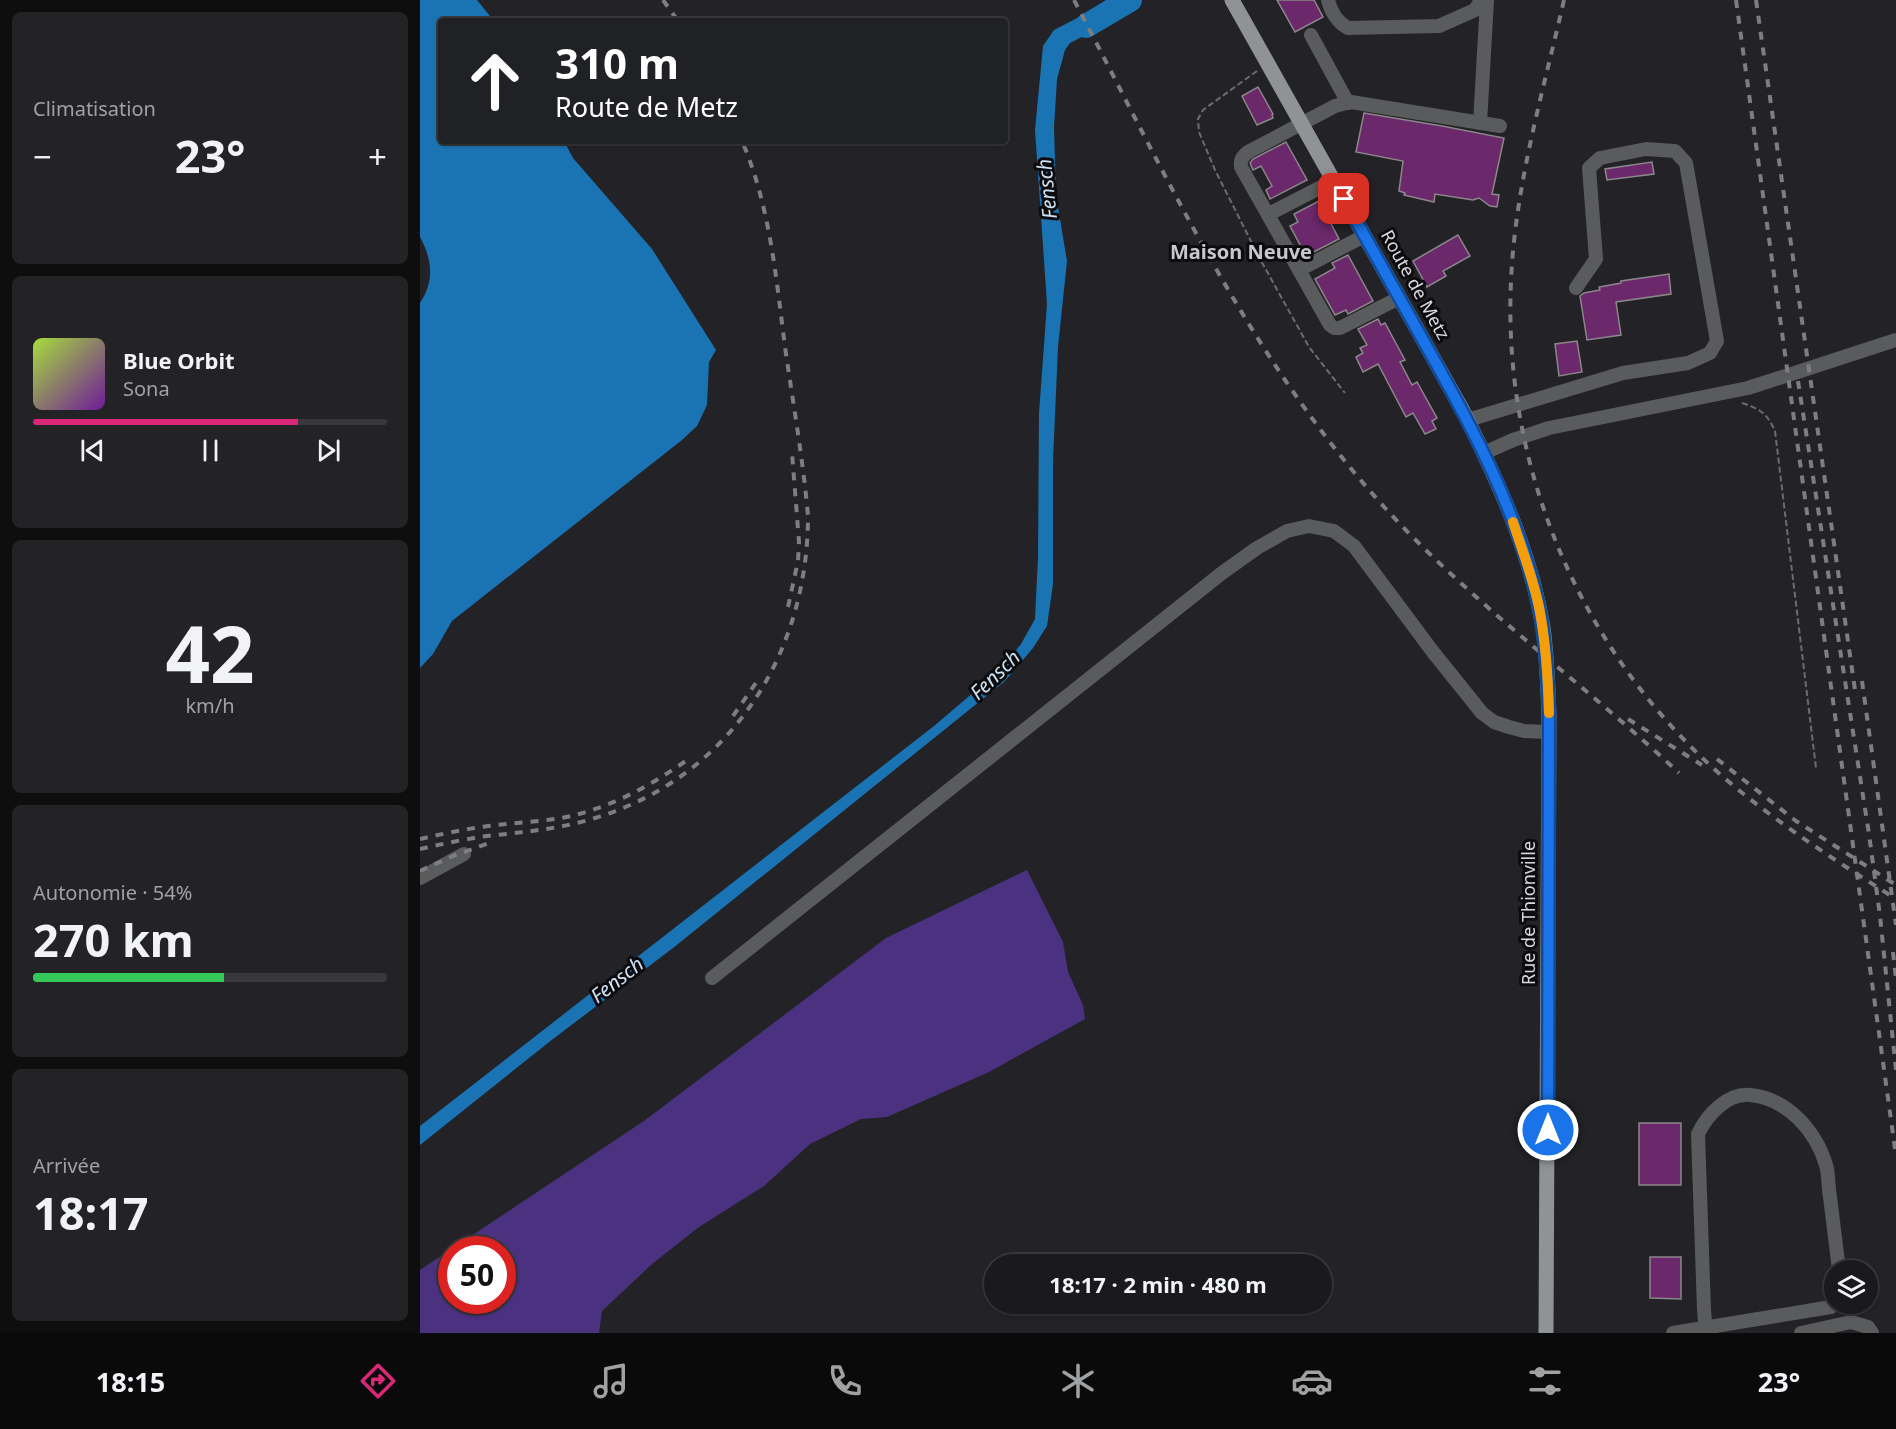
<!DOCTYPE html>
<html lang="fr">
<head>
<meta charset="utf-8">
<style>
	body { margin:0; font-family:"Noto Sans",sans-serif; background:#232325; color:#f1f3f6; height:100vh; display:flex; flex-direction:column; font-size:22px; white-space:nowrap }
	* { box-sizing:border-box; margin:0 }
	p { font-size:20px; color:#9fa1a3 }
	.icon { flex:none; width:33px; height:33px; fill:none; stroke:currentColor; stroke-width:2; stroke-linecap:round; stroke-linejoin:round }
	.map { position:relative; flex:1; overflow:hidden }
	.panel { display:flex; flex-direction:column; gap:12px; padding:12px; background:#0e0e0f; width:420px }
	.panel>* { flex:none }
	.banner { position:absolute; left:18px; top:18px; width:570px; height:126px; border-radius:6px; box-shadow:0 2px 4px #0004,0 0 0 2px #38383b; background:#202124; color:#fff; overflow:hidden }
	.tools { position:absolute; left:1404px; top:1260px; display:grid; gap:12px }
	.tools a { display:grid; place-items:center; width:54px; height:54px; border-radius:50%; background:#1a1a1c; box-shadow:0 2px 4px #0004,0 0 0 2px #38383b; font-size:30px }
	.speed { position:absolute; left:18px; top:1236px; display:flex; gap:12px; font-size:30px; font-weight:700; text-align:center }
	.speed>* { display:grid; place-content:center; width:78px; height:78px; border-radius:50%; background:#1a1a1c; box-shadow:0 2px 4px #0004,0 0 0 2px #38383b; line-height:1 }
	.speed .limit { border:9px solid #d22; background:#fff; color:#111 }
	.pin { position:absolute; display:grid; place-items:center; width:51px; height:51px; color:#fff; margin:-26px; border-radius:12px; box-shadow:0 3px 9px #0006 }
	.me { position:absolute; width:66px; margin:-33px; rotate:0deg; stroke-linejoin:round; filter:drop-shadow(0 0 4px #0008) }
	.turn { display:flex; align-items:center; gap:21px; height:126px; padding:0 18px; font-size:27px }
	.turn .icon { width:78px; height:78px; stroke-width:2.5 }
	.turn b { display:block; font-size:42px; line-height:51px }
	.big { font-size:45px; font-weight:700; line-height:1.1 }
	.panel .card { flex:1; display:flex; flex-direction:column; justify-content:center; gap:9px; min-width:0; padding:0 21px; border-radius:9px; background:#232325 }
	.panel .dial { align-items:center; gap:0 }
	.dial b { font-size:78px; line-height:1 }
	.song { display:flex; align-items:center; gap:18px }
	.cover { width:72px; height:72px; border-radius:9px; background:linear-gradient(135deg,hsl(80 70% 55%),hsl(280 70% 35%)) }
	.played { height:6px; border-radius:3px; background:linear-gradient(90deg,#db2777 75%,#38383b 75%) }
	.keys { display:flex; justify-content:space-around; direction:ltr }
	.heat { display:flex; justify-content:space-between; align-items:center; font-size:33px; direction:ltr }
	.charge { height:9px; border-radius:4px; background:linear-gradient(90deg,#34c759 54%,#38383b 0) }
	.trip { position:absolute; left:564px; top:1254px; width:348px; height:60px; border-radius:30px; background:#1a1a1c; box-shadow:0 2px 4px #0004,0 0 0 2px #38383b; font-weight:700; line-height:60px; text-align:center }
	.tab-bar { display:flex; height:96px; justify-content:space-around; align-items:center; background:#0a0a0b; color:#9fa1a3 }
	.tab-bar .icon { width:42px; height:42px }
	.tab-bar .active { color:#db2777 }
	.tab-bar b { font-size:27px; color:#f1f3f6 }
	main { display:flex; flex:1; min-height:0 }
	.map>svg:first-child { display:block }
	.green { fill:#4b3281; fill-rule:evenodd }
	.water { fill:#1a74b4 }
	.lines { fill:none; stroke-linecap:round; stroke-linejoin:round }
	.river { stroke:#1a74b4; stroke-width:24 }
	.building { fill:#6b286a; stroke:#8b878a; stroke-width:1.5 }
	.path { stroke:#6c6c6f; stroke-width:2; stroke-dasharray:6 3; stroke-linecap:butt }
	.minor { stroke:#595b5c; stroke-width:14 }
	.major { stroke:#8f9395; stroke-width:15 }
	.rail { stroke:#7e7d80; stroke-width:4; stroke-dasharray:8 8; stroke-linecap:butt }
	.route-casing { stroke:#114b97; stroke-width:15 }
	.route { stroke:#1a73e8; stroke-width:10 }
	.slow { stroke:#f59e0b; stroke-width:10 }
	.labels { text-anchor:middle; stroke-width:6; stroke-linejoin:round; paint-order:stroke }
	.street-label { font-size:18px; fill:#d9d9db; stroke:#0c0c0e }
	.water-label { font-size:20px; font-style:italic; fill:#cfe2f3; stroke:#0c0c0e }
	.neighbourhood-label { font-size:20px; font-weight:bold; fill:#c8c7cc; stroke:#0c0c0e }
</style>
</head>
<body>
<main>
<section class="panel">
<div class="card"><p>Climatisation</p>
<div class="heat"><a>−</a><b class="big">23°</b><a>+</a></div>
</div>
<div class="card">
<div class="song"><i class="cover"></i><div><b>Blue Orbit</b><p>Sona</p></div></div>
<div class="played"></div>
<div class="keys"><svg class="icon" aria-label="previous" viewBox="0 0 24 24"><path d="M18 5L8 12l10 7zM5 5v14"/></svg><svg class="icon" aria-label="pause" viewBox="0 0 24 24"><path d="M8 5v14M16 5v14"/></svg><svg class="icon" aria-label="next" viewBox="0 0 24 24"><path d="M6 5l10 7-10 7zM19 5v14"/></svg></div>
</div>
<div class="card dial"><b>42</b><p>km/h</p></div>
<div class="card"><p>Autonomie · 54%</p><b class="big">270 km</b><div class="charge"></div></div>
<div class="card"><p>Arrivée</p><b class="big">18:17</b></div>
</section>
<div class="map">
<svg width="1476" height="1333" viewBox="0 0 1476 1333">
	<rect width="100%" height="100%" fill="#232226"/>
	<path class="green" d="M 607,870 L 643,942 L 648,972 L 663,1005 L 665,1019 L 569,1072 L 467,1117 L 441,1119 L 390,1144 L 344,1186 L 279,1227 L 232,1264 L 182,1311 L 179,1333 L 0,1333 L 0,1270 L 224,1121 L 466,938 ZM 32,1250 L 82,1250 L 82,1300 L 32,1300 Z"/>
	<g class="water">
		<path d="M 0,0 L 57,0 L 74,21 L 21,21 L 21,141 L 144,141 L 153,158 L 232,249 L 296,350 L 289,362 L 287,405 L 277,426 L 262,440 L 32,621 L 13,654 L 0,668 L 0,303 C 15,281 12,259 0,237 Z"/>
		<polygon points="686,0 688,0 699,18 650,43 645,50 637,79 634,127 636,195 647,261 638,347 633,460 633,584 627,626 613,648 585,681 253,948 133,1039 0,1145 0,1126 514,726 581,669 601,644 615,619 618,558 619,413 627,304 615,130 623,46 634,30 667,13"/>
	</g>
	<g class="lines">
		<polyline class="river" points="666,26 710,0"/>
	</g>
	<g class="building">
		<polygon points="857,0 894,0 903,17 875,32"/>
		<polygon points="838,87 853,114 852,115 853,118 837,125 822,96"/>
		<polygon points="944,113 1022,126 1084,138 1072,194 1079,195 1077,207 1070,206 1059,198 1053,200 1015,194 1014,202 984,195 985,193 979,191 983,161 936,152"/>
		<polygon points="866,142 887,180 850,199 846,190 852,186 841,166 833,170 830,163 833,159"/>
		<polygon points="1232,162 1234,174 1187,180 1185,169"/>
		<polygon points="899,201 919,239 886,256 870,226 878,222 874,214"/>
		<polygon points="1038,235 1050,256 1023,271 1026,276 1007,287 993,261"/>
		<polygon points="928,255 953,301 928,314 926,310 915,315 895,279 915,268 912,263"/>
		<polygon points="1249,274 1251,294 1196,302 1201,335 1167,340 1160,296 1164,293 1180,290 1179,287 1201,283 1201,281"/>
		<polygon points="958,319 961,325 965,323 985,360 980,362 992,385 997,382 1017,418 1012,421 1016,429 1005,434 993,413 986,417 958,364 943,372 936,357 943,353 940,348 947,345 938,329"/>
		<polygon points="1157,341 1162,372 1139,376 1135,344"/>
		<rect x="1219" y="1123" width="42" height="62"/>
		<polygon points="1230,1257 1261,1257 1261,1299 1230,1298"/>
	</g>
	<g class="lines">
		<g class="path">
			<polyline points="837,71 783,110 778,119 779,132 795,170 840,259 889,347 925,393"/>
			<path d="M 1322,403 C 1340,409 1347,413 1355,431 L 1396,768"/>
		</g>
		<g class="minor">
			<path d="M 908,0 C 911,12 918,23 928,28 L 1019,26 L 1055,10 L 1061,0"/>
			<polyline points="891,35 928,103"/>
			<polyline points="1060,123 1067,0"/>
			<polyline points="849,214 913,181"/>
			<polyline points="879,270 944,236"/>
			<path d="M 979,298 L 920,328 L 914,328 L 910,325 L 821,167 C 820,160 822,157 828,152 L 915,106 L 931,102 L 1080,126"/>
			<polyline points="1048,420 1203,373 1268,363 1290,353 1297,341 1266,163 1255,151 1226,149 1180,158 1169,168 1176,259 1156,288"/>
			<polyline points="1064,453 1093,440 1129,428 1328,388 1476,340"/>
			<polyline points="0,878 44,854"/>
			<polyline points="292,978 802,573 837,548 867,531 889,526 914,531 934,546 1013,652 1062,713 1074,722 1089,727 1104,731 1128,732"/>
			<polyline points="1253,1333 1411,1307 1414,1303"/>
			<path d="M 1286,1333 L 1284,1310 L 1278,1134 C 1287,1115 1307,1093 1330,1095 C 1367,1098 1396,1131 1406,1165 C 1409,1175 1408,1187 1410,1197 C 1413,1222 1416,1246 1419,1270"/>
			<polyline points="1381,1333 1431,1322 1448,1327 1452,1333"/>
		</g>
		<path class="major" d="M 812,0 L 1043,411 C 1077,479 1111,552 1123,628 C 1127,657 1128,686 1129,715 L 1126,1333"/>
		<g class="rail">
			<polyline points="243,0 258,21"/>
			<path d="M 654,0 C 747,177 830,360 966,509 C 1055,606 1163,683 1259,773"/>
			<path d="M 1144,0 C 1123,92 1095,186 1091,281 C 1082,474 1166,664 1315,787 C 1366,829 1421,864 1476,899"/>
			<polyline points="1316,0 1476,1156"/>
			<polyline points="1336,0 1436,697"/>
			<polyline points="1378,381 1449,834 1460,916 1476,1070"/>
			<polyline points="368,607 378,561 379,542 372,453"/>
			<polyline points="1442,681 1476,925"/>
			<polyline points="313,716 340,677"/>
			<polyline points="1208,719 1282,765"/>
			<polyline points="1297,759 1376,821 1476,885"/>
			<path d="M 0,839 C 22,834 45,829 68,826 C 98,822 130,822 159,814 C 200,803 236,782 270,758"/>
			<path d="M 0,849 C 22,844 45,839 67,836 C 104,832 140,829 175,818 C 311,777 388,653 388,516 C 383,459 373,403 365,347 C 356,277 350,206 322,141"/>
			<polyline points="0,871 33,856 72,842"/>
			<polyline points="1473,952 1476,979"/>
		</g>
	</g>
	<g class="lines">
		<defs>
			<path id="route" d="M 924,199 C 952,249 980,299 1008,349 C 1054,430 1099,515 1119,607 C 1126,643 1128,679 1129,715 L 1128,1130"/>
		</defs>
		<use href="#route" class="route-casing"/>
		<use href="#route" class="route"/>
		<path class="slow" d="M 1093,522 C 1102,550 1113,578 1119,607 C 1126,642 1128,677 1129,713"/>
	</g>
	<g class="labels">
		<g class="street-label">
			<text transform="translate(995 285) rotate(61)" y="6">Route de Metz</text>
			<text transform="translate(1109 913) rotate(-90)" y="6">Rue de Thionville</text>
		</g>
		<g class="water-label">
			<text transform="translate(627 189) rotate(-96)" y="7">Fensch</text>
			<text transform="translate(575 675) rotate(-44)" y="7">Fensch</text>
			<text transform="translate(197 980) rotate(-38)" y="7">Fensch</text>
		</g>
		<g class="neighbourhood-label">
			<text x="821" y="259">Maison Neuve</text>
		</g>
	</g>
</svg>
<div class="tools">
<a><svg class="icon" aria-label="layers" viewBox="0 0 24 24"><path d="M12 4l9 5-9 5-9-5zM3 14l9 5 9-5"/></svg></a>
</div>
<div class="speed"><div class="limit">50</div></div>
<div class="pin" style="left:924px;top:199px;background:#d93025"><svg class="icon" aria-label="arrive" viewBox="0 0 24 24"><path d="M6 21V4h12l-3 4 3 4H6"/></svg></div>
<svg class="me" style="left:1128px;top:1130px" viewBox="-20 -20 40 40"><circle r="17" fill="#1a73e8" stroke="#fff" stroke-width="3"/><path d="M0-11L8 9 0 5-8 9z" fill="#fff"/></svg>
<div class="trip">18:17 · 2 min · 480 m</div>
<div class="banner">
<div class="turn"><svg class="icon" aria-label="ahead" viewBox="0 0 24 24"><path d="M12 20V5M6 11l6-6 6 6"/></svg><div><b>310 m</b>Route de Metz</div></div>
</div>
</div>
</main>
<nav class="tab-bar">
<b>18:15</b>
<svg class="icon active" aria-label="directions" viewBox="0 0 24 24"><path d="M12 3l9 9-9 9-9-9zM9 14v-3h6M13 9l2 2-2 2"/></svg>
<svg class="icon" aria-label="music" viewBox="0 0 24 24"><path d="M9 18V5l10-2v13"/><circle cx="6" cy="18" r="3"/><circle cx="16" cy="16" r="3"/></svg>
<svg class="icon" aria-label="phone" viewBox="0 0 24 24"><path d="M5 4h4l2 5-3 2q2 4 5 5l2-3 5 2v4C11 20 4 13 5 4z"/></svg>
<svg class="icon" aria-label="climate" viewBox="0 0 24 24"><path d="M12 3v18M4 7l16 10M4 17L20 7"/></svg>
<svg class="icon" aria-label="car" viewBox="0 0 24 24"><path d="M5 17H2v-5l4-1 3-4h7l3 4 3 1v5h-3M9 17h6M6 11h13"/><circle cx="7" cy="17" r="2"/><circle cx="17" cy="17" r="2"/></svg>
<svg class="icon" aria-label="filters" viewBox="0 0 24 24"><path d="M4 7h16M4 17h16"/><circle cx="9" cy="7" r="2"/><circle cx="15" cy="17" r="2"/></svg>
<b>23°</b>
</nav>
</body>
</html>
